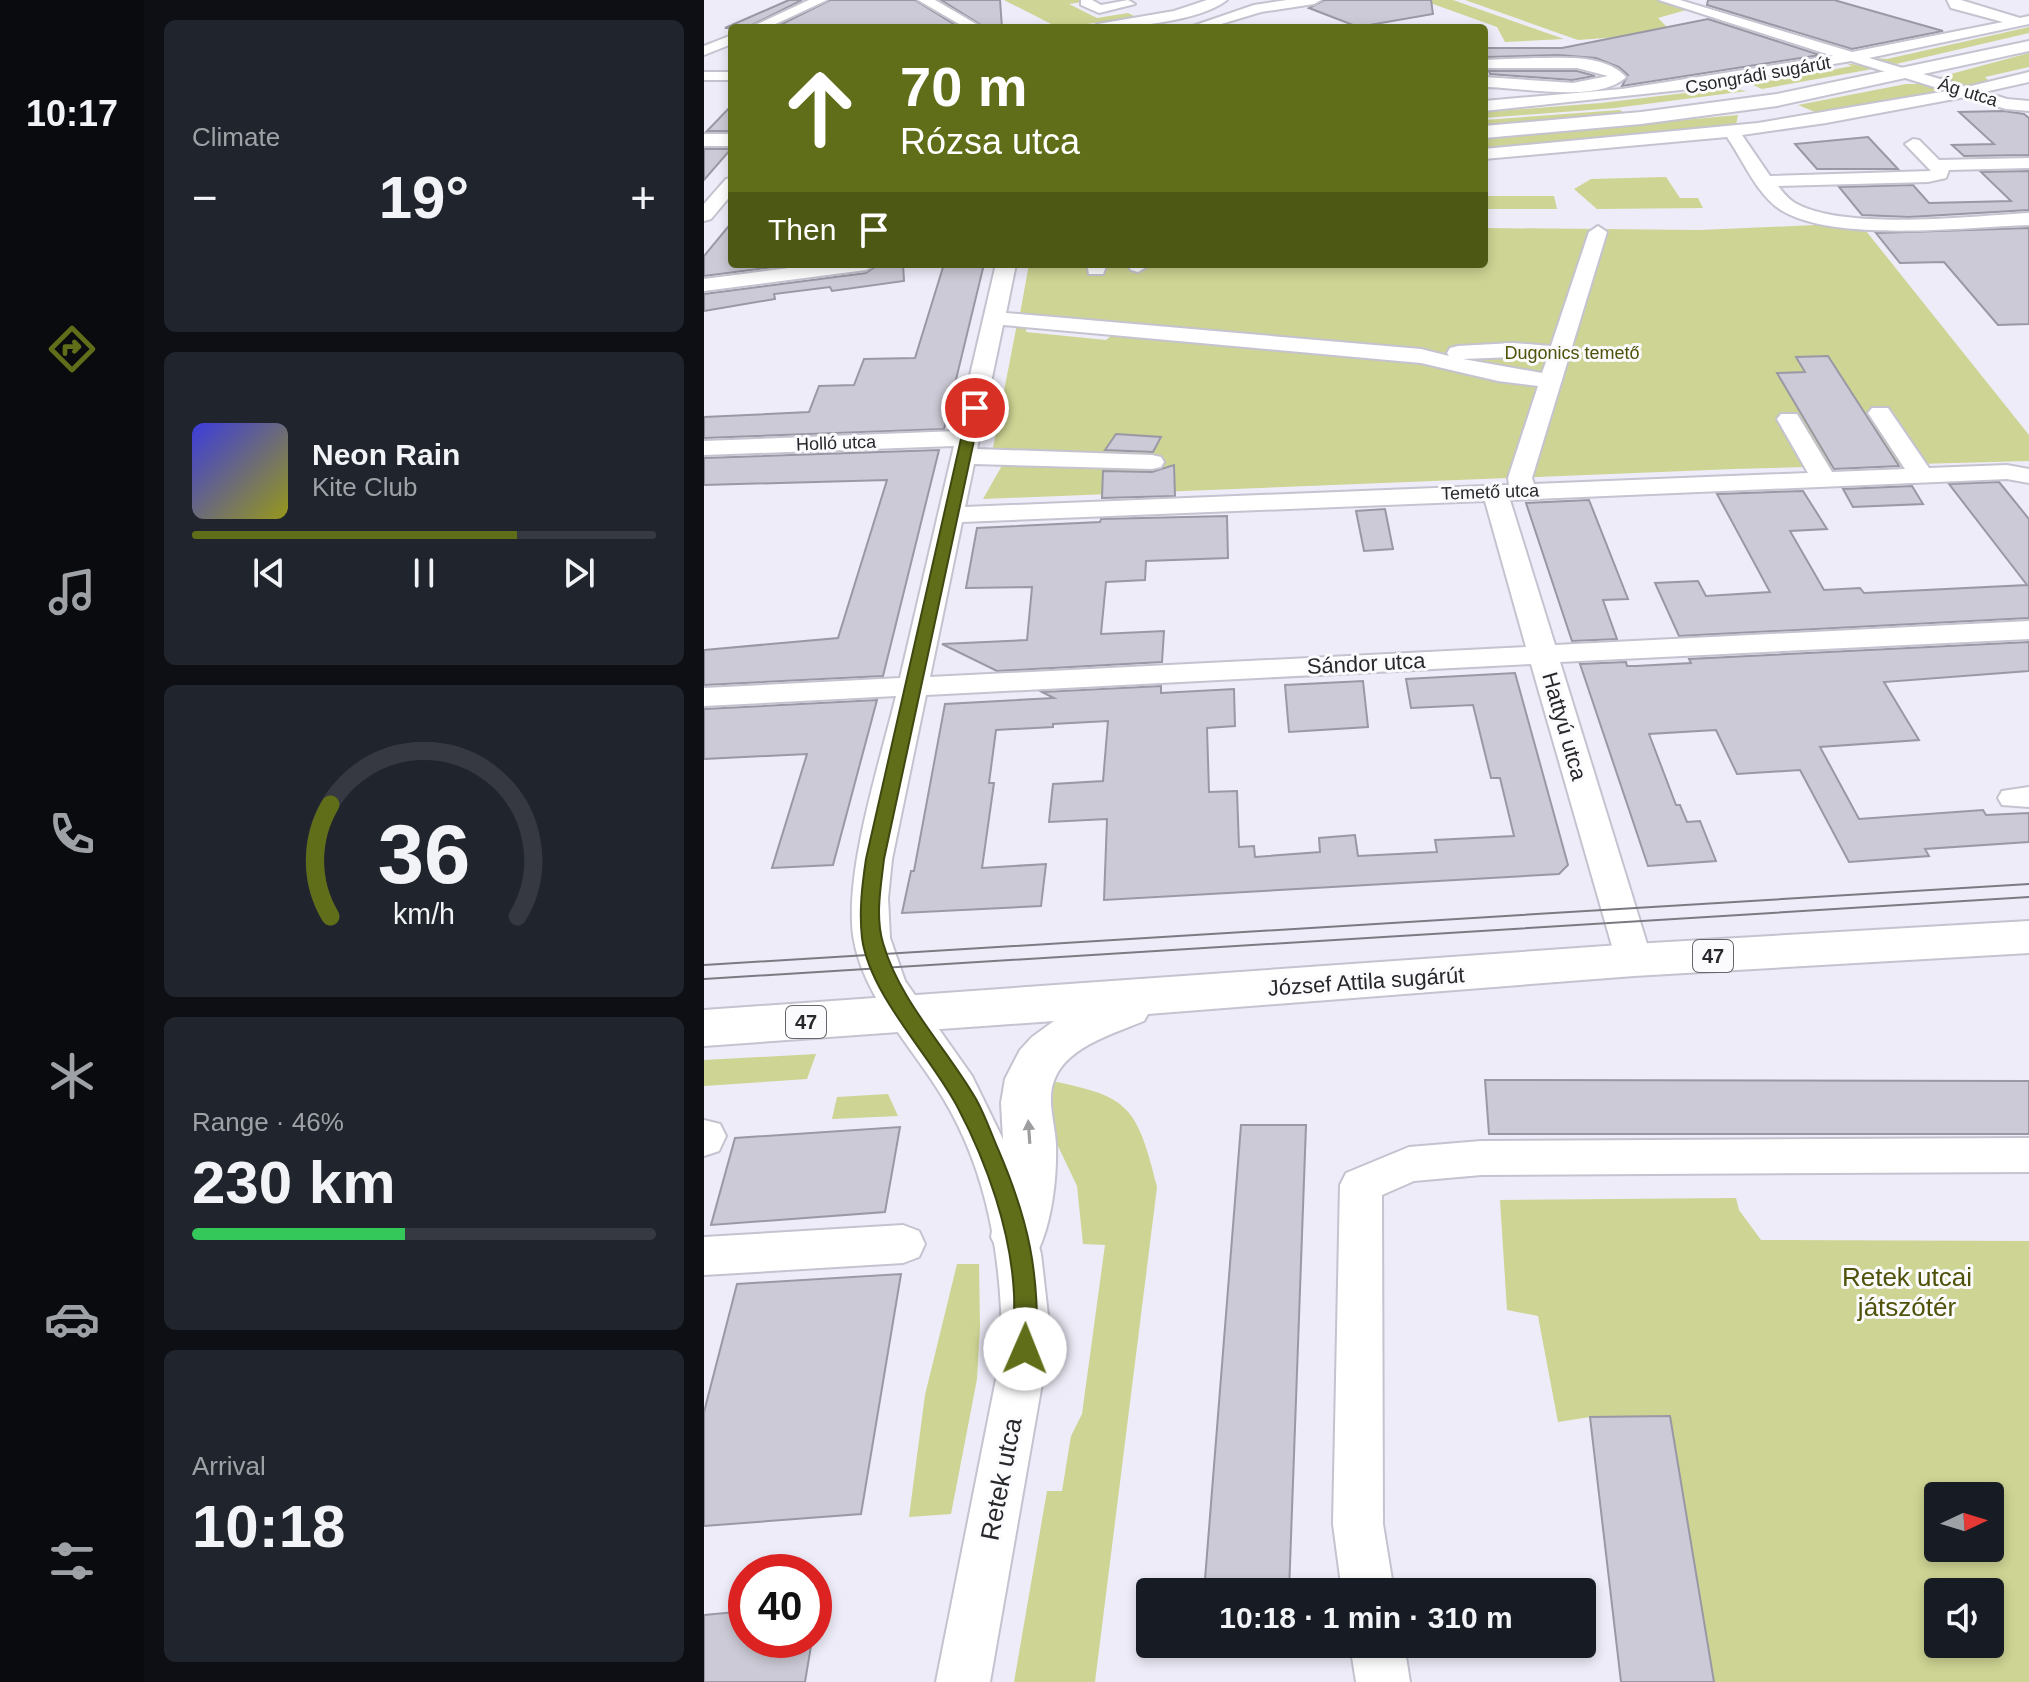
<!DOCTYPE html>
<html lang="en">
<head>
<meta charset="utf-8">
<style>
	body { margin:0; font-family:Arial,sans-serif; background:#20242c; color:#f1f3f6; height:100vh; display:flex; flex-direction:column; font-size:30px; white-space:nowrap }
	* { box-sizing:border-box; margin:0 }
	p { font-size:26px; color:#9ea1a6 }
	.icon { flex:none; width:44px; height:44px; fill:none; stroke:currentColor; stroke-width:2; stroke-linecap:round; stroke-linejoin:round }
	.map { position:relative; flex:1; overflow:hidden }
	.sheet { display:flex; flex-direction:column; gap:20px; padding:20px; background:#0d0f14; width:560px }
	.sheet>* { flex:none }
	.hud { position:absolute; left:24px; top:24px; width:760px; height:244px; border-radius:8px; box-shadow:0 4px 12px #0003; background:#606e19; color:#fff; overflow:hidden }
	.needle { width:52px; rotate:86deg }
	.controls { position:absolute; left:1220px; top:1482px; display:grid; gap:16px }
	.controls a { display:grid; place-items:center; width:80px; height:80px; border-radius:8px; background:#171b24; box-shadow:0 4px 12px #0003; font-size:40px }
	.speed { position:absolute; left:24px; top:1554px; display:flex; gap:16px; font-size:40px; font-weight:700; text-align:center }
	.speed>* { display:grid; place-content:center; width:104px; height:104px; border-radius:50%; background:#171b24; box-shadow:0 4px 12px #0003; line-height:1 }
	.speed .limit { border:12px solid #d22; background:#fff; color:#111 }
	.pin { position:absolute; display:grid; place-items:center; width:68px; height:68px; color:#fff; margin:-34px; border:4px solid #fff; border-radius:50%; box-shadow:0 2px 8px #0007 }
	.me { position:absolute; width:88px; margin:-44px; rotate:1deg; stroke-linejoin:round; filter:drop-shadow(0 0 6px #0008) }
	.turn { display:flex; align-items:center; gap:28px; height:168px; padding:0 40px; font-size:36px }
	.turn .icon { width:104px; height:104px; stroke-width:2.5 }
	.turn b { display:block; font-size:56px; line-height:68px }
	.then { display:flex; align-items:center; height:76px; padding:0 40px; background:#0003; gap:16px; font-size:30px }
	.big { font-size:60px; font-weight:600; line-height:1.1 }
	.sheet .widget { flex:1; display:flex; flex-direction:column; justify-content:center; gap:12px; min-width:0; padding:0 28px; border-radius:12px; background:#20242c }
	.sheet .dial { align-items:center; gap:0 }
	.dial svg { height:208px; overflow:visible; fill:none; stroke:#363941; stroke-width:7; stroke-linecap:round; text-anchor:middle }
	.dial text { fill:#f1f3f6; stroke:none }
	.song { display:flex; align-items:center; gap:24px }
	.cover { width:96px; height:96px; border-radius:12px; background:linear-gradient(135deg,hsl(240 70% 55%),hsl(60 70% 35%)) }
	.played { height:8px; border-radius:4px; background:linear-gradient(90deg,#606e19 70%,#363941 70%) }
	.keys { display:flex; justify-content:space-around; direction:ltr }
	.heat { display:flex; justify-content:space-between; align-items:center; font-size:44px; direction:ltr }
	.charge { height:12px; border-radius:6px; background:linear-gradient(90deg,#34c759 46%,#363941 0) }
	.trip { position:absolute; left:432px; top:1578px; width:460px; height:80px; border-radius:8px; background:#171b24; box-shadow:0 4px 12px #0003; font-weight:600; line-height:80px; text-align:center }
	main { display:flex; flex:1; min-height:0 }
	.dock { display:flex; flex-direction:column; width:144px; justify-content:space-around; align-items:center; background:#090b0e; color:#9ea1a6 }
	.dock .icon { width:56px; height:56px }
	.dock .on { color:#606e19 }
	.dock b { font-size:36px; color:#f1f3f6 }
	.map>svg:first-child { display:block }
	.green { fill:#ced493; fill-rule:evenodd }
	.building { fill:#cbcad6; stroke:#9998a4; stroke-width:2 }
	.lines { fill:none; stroke-linecap:round; stroke-linejoin:round }
	.minor-casing { stroke:#c4c3cf; stroke-width:4 }
	.major-casing { stroke:#c4c3cf; stroke-width:4 }
	.minor { fill:#fff; fill-rule:evenodd }
	.major { fill:#fff; fill-rule:evenodd }
	.tram { stroke:#7b7a82; stroke-width:2 }
	.oneway { fill:#9e9ea0 }
	.route { fill:#606e19; stroke:#3e4810; stroke-width:2 }
	.labels { text-anchor:middle; stroke-width:6; stroke-linejoin:round; paint-order:stroke }
	.far-street-label { font-size:18px; fill:#28282c; stroke:#fbfafd }
	.far-park-label { font-size:18px; fill:#4f5208; stroke:#fbfafd }
	.shield { fill:#fbfafd; stroke:#67676b; stroke-width:2 }
	.shield-label { font-size:20px; font-weight:bold; fill:#28282c }
	.street-label { font-size:22px; fill:#28282c; stroke:#fbfafd }
	.near-park-label { font-size:26px; fill:#4f5208; stroke:#fbfafd }
	.near-street-label { font-size:26px; fill:#28282c; stroke:#fbfafd }
</style>
</head>
<body>
<main>
<nav class="dock">
<b>10:17</b>
<svg class="icon on" aria-label="directions" viewBox="0 0 24 24"><path d="M12 3l9 9-9 9-9-9zM9 14v-3h6M13 9l2 2-2 2"/></svg>
<svg class="icon" aria-label="music" viewBox="0 0 24 24"><path d="M9 18V5l10-2v13"/><circle cx="6" cy="18" r="3"/><circle cx="16" cy="16" r="3"/></svg>
<svg class="icon" aria-label="phone" viewBox="0 0 24 24"><path d="M5 4h4l2 5-3 2q2 4 5 5l2-3 5 2v4C11 20 4 13 5 4z"/></svg>
<svg class="icon" aria-label="climate" viewBox="0 0 24 24"><path d="M12 3v18M4 7l16 10M4 17L20 7"/></svg>
<svg class="icon" aria-label="car" viewBox="0 0 24 24"><path d="M5 17H2v-5l4-1 3-4h7l3 4 3 1v5h-3M9 17h6M6 11h13"/><circle cx="7" cy="17" r="2"/><circle cx="17" cy="17" r="2"/></svg>
<svg class="icon" aria-label="filters" viewBox="0 0 24 24"><path d="M4 7h16M4 17h16"/><circle cx="9" cy="7" r="2"/><circle cx="15" cy="17" r="2"/></svg>
</nav>
<section class="sheet">
<div class="widget"><p>Climate</p>
<div class="heat"><a>−</a><b class="big">19°</b><a>+</a></div>
</div>
<div class="widget">
<div class="song"><i class="cover"></i><div><b>Neon Rain</b><p>Kite Club</p></div></div>
<div class="played"></div>
<div class="keys"><svg class="icon" aria-label="previous" viewBox="0 0 24 24"><path d="M18 5L8 12l10 7zM5 5v14"/></svg><svg class="icon" aria-label="pause" viewBox="0 0 24 24"><path d="M8 5v14M16 5v14"/></svg><svg class="icon" aria-label="next" viewBox="0 0 24 24"><path d="M6 5l10 7-10 7zM19 5v14"/></svg></div>
</div>
<div class="widget dial"><svg viewBox="0 0 100 80">
<path d="M14 69A42 42 0 1 1 86 69"/>
<path d="M14 69A42 42 0 0 1 14 26" stroke="#606e19"/>
<text x="50" y="56" font-size="32" font-weight="700">36</text>
<text x="50" y="72" font-size="11">km/h</text>
</svg></div>
<div class="widget"><p>Range · 46%</p><b class="big">230 km</b><div class="charge"></div></div>
<div class="widget"><p>Arrival</p><b class="big">10:18</b></div>
</section>
<div class="map">
<svg width="1325" height="1682" viewBox="0 0 1325 1682">
	<rect width="100%" height="100%" fill="#edecf8"/>
	<g class="green">
		<polygon points="300,0 390,0 365,4 393,18 424,13 432,17 355,28"/>
		<polygon points="718,0 749,0 860,39 801,42 793,27"/>
		<polygon points="761,0 956,0 982,10 954,18 963,27 914,37 874,40"/>
		<polygon points="1325,27 1325,33 1192,64 1171,58 1183,59"/>
		<polygon points="1325,53 1325,67 1281,77 1287,83 1263,87 1232,78"/>
		<path d="M 1141,63 L 1174,68 L 1058,89 L 1047,84 L 1088,77 L 1083,74 C 1090,73 1096,76 1105,74 L 1099,71 L 1111,73 L 1148,66 Z"/>
		<polygon points="1202,84 1227,84 1244,93 1229,92 1132,110 1121,116 1094,105"/>
		<polygon points="1023,88 1043,91 911,108 780,118 780,112 897,103"/>
		<polygon points="916,110 920,113 780,125 780,120"/>
		<polygon points="1034,115 1032,125 780,151 780,138"/>
		<polygon points="962,177 976,198 994,198 999,208 893,209 870,189 887,179"/>
		<polygon points="780,196 850,196 853,209 780,209"/>
		<polygon points="1112,225 1158,226 1325,435 1325,461 1030,469 279,499 304,455 288,453 313,324 323,325 322,332 402,340 424,322 316,314 325,264 780,264 780,228 996,230"/>
		<polygon points="112,1054 103,1079 0,1086 0,1060"/>
		<path d="M 338,1079 C 423,1096 432,1101 453,1187 L 391,1682 L 310,1682 L 343,1491 L 358,1491 L 367,1436 L 378,1414 L 401,1245 L 379,1244 L 373,1186 L 344,1125 Z"/>
		<polygon points="184,1094 194,1116 128,1119 133,1097"/>
		<path d="M 1032,1198 L 1035,1210 L 1057,1240 L 1325,1241 L 1325,1682 L 1010,1682 L 966,1417 L 886,1417 L 854,1422 L 834,1316 L 803,1310 L 796,1200 ZM 1234,1496 L 1286,1496 L 1286,1548 L 1234,1548 ZM 1234,1592 L 1286,1592 L 1286,1644 L 1234,1644 Z"/>
		<polygon points="253,1264 275,1264 276,1327 273,1379 247,1514 205,1517 221,1395"/>
	</g>
	<g class="building">
		<polygon points="85,0 98,0 42,28 21,28"/>
		<polygon points="126,0 211,0 256,28 70,28"/>
		<polygon points="237,0 296,0 298,28 282,28"/>
		<polygon points="620,0 727,0 729,14 654,27 605,8"/>
		<polygon points="1004,0 1130,0 1239,31 1148,49 1003,5"/>
		<polygon points="1004,19 1116,55 918,86 924,75 915,67 892,58 854,55 783,57 781,48 858,48"/>
		<polygon points="785,71 873,71 891,76 868,80 786,74"/>
		<polygon points="28,105 28,131 3,131"/>
		<polygon points="1300,111 1320,114 1325,118 1325,155 1260,156 1248,145 1290,144 1255,112"/>
		<polygon points="1164,137 1194,169 1113,169 1091,144"/>
		<polygon points="0,149 27,149 0,180"/>
		<polygon points="1325,171 1325,210 1205,217 1158,215 1135,187 1209,185 1225,203 1307,201 1277,172"/>
		<polygon points="28,222 28,264 93,264 0,276 0,256"/>
		<polygon points="1325,228 1325,324 1294,325 1240,262 1196,263 1172,233"/>
		<polygon points="175,264 199,264 200,281 128,291 126,287 70,294 71,299 0,311 0,294 162,273"/>
		<polygon points="240,264 280,264 240,429 0,438 0,417 105,412 115,386 150,385 160,359 211,358"/>
		<polygon points="1124,356 1162,415 1195,466 1130,469 1073,373 1101,372 1092,357"/>
		<polygon points="412,434 457,437 449,452 401,450"/>
		<polygon points="235,450 179,676 0,685 0,650 134,638 183,480 0,485 0,458"/>
		<polygon points="470,465 471,496 398,498 399,471 448,472"/>
		<polygon points="1295,482 1325,519 1325,618 975,636 951,583 994,581 1002,596 1066,592 1013,494 1099,491 1123,529 1086,531 1120,590 1156,588 1160,593 1323,585 1245,484"/>
		<polygon points="1208,486 1219,504 1149,507 1139,489"/>
		<polygon points="885,500 924,599 899,600 913,639 868,641 822,503"/>
		<polygon points="681,509 689,549 660,551 652,511"/>
		<polygon points="523,516 524,558 442,561 441,580 402,582 397,634 460,631 458,662 293,671 238,644 323,640 328,587 262,588 273,528 396,522 397,519"/>
		<polygon points="1325,642 1325,671 1180,682 1215,740 1116,747 1155,819 1279,810 1282,815 1325,813 1325,842 1221,849 1225,856 1145,862 1096,770 1033,774 1012,730 945,734 972,805 976,805 983,822 996,821 1012,861 944,866 876,664 922,662 923,666 932,666 987,663 985,659"/>
		<polygon points="811,673 864,865 855,874 400,900 403,819 345,822 349,784 399,781 404,721 349,724 349,727 292,730 285,783 290,783 278,868 342,864 337,906 198,913 207,871 210,871 241,704 350,698 338,692 457,686 457,693 530,689 531,726 503,728 505,792 533,791 535,847 550,846 551,857 616,852 615,838 651,835 654,856 733,852 731,840 810,836 796,778 787,778 769,705 707,708 702,679"/>
		<polygon points="659,681 664,727 585,732 581,685"/>
		<polygon points="173,700 129,865 68,868 103,754 0,759 0,709"/>
		<polygon points="781,1080 1325,1081 1325,1134 785,1134"/>
		<polygon points="537,1125 602,1125 585,1592 500,1592"/>
		<polygon points="196,1127 181,1212 7,1225 31,1138"/>
		<polygon points="197,1274 157,1514 0,1526 0,1412 33,1284"/>
		<polygon points="966,1416 1010,1682 917,1682 886,1417"/>
		<polygon points="42,1611 42,1640 108,1640 101,1682 0,1682 0,1615"/>
	</g>
	<g class="lines">
		<defs>
			<g id="minor">
				<polygon points="105,0 123,0 63,28 45,28"/>
				<polygon points="214,0 231,0 279,28 262,28"/>
				<polygon points="377,0 388,0 397,5 424,0 431,4 395,13 377,5"/>
				<path d="M 503,0 L 523,0 C 495,22 423,28 387,28 L 394,24 L 470,11 Z"/>
				<polygon points="583,0 617,0 610,4 557,12 504,28 483,28 550,5"/>
				<path d="M 955,0 L 976,0 L 1148,52 L 1299,22 L 1247,8 L 1243,0 L 1257,0 L 1316,18 L 1325,16 L 1325,24 L 1165,58 L 1263,87 L 1325,72 L 1325,82 L 1280,92 L 1303,99 L 1325,101 L 1325,111 L 1302,109 L 1261,97 L 1122,123 L 1038,135 L 1066,176 L 1227,171 L 1201,144 L 1209,139 L 1215,140 L 1235,160 L 1325,158 L 1325,168 L 1245,170 L 1242,178 L 1224,182 L 1074,186 C 1079,192 1084,199 1091,203 C 1140,231 1267,216 1325,213 L 1325,225 C 1262,227 1130,243 1077,210 C 1053,195 1039,160 1023,137 L 780,159 L 780,149 L 1054,123 L 1243,91 L 1147,61 L 986,89 L 780,111 L 780,101 L 918,89 L 1129,56 Z"/>
				<polygon points="28,35 28,44 0,55 0,46"/>
				<path d="M 831,58 C 859,58 901,54 922,77 C 894,104 817,87 780,87 L 780,77 L 869,83 L 904,76 L 873,68 L 780,68 L 780,60 Z"/>
				<rect x="0" y="72" width="28" height="8"/>
				<polygon points="28,178 28,194 7,219 0,221 0,204 22,179"/>
				<path d="M 894,226 L 903,232 L 828,478 L 830,484 L 1104,473 L 1073,419 L 1077,414 L 1093,414 L 1128,472 L 1201,469 L 1164,413 L 1168,408 L 1184,408 L 1225,468 L 1303,465 L 1325,469 L 1325,483 L 1303,479 L 806,500 L 851,645 L 1325,621 L 1325,639 L 856,662 L 948,960 L 943,969 L 930,973 L 917,969 L 912,960 L 827,664 L 222,695 L 188,859 L 184,898 L 186,938 L 201,981 L 268,1076 L 313,1168 L 337,1254 L 344,1315 L 344,1349 L 286,1682 L 232,1682 L 298,1349 C 298,1262 285,1174 239,1098 C 208,1046 158,997 149,935 C 141,869 176,762 192,696 L 0,706 L 0,688 L 196,678 L 250,446 L 0,455 L 0,441 L 253,431 L 292,264 L 312,264 L 302,313 L 717,349 L 745,356 L 743,353 L 746,348 L 754,346 L 809,343 L 847,346 L 885,232 ZM 299,325 L 717,363 L 794,381 L 834,386 L 804,478 L 805,485 L 261,507 L 270,464 L 448,469 L 457,467 L 460,462 L 457,457 L 448,455 L 273,449 ZM 809,357 L 843,359 L 838,373 L 759,359 ZM 781,501 L 822,647 L 226,677 L 258,522 Z"/>
				<polygon points="116,264 172,264 162,270 0,291 0,279"/>
				<polygon points="383,264 403,264 399,274 385,274"/>
				<polygon points="423,264 443,264 444,266 434,272 427,270"/>
				<polygon points="1325,787 1325,807 1298,805 1294,798 1298,791"/>
				<polygon points="0,1120 16,1124 22,1136 15,1151 0,1156"/>
				<polygon points="1325,1138 1325,1172 777,1175 710,1181 678,1195 679,1524 690,1592 638,1592 629,1524 636,1185 642,1173 705,1147 777,1141"/>
				<polygon points="199,1225 215,1231 221,1244 215,1257 199,1263 0,1275 0,1237"/>
				<polygon points="646,1644 700,1644 706,1682 652,1682"/>
			</g>
			<g id="major">
				<polygon points="1325,41 1325,51 1073,106 937,124 780,138 780,126 937,112 1073,94"/>
				<rect x="0" y="134" width="28" height="12"/>
				<path d="M 1325,921 L 1325,953 L 930,976 L 444,1014 L 440,1021 C 411,1033 366,1046 352,1076 C 341,1097 351,1122 352,1144 C 353,1178 348,1223 333,1253 L 314,1260 L 295,1253 L 287,1237 L 300,1157 L 297,1103 L 301,1079 L 316,1050 L 328,1037 L 350,1021 L 0,1046 L 0,1010 L 930,944 Z"/>
			</g>
		</defs>
		<use href="#minor" class="minor-casing"/>
		<use href="#major" class="major-casing"/>
		<use href="#minor" class="minor"/>
		<use href="#major" class="major"/>
		<g class="tram">
			<polyline points="0,965 1325,884"/>
			<polyline points="0,979 1325,897"/>
		</g>
	</g>
	<defs><path id="oneway-solid" d="M-6-.8H1V-3.2L6.5 0L1 3.2V.8H-6Z" transform="scale(2)"/></defs>
	<use class="oneway" href="#oneway-solid" transform="translate(325 1132) rotate(-94)"/>
	<path class="route" d="M 271,404 L 277,408 L 180,859 C 177,886 171,916 179,943 C 196,1002 242,1047 272,1099 C 281,1115 287,1133 294,1149 C 325,1221 335,1271 333,1349 L 330,1357 L 321,1360 L 312,1357 L 308,1349 C 309,1331 311,1312 310,1294 C 307,1231 283,1163 254,1108 C 227,1056 166,996 158,938 C 155,911 158,886 162,859 L 264,408 Z"/>
	<g class="labels">
		<g class="far-street-label">
			<text transform="translate(1054 75) rotate(-10)" y="6">Csongrádi sugárút</text>
			<text transform="translate(1264 92) rotate(17)" y="6">Ág utca</text>
			<text transform="translate(132 443) rotate(-2)" y="6">Holló utca</text>
			<text transform="translate(786 492) rotate(-2)" y="6">Temető utca</text>
		</g>
		<g class="far-park-label">
			<text x="868" y="359">Dugonics temető</text>
		</g>
		<g class="shield">
			<rect x="989" y="940" width="40" height="32" rx="6"/>
			<rect x="82" y="1006" width="40" height="32" rx="6"/>
		</g>
		<g class="shield-label">
			<text x="1009" y="963">47</text>
			<text x="102" y="1029">47</text>
		</g>
		<g class="street-label">
			<text transform="translate(662 663) rotate(-3)" y="8">Sándor utca</text>
			<text transform="translate(861 726) rotate(74)" y="8">Hattyú utca</text>
			<text transform="translate(662 981) rotate(-4)" y="8">József Attila sugárút</text>
		</g>
		<g class="near-park-label">
			<text x="1203" y="1286">Retek utcai<tspan x="1203" dy="30">játszótér</tspan></text>
		</g>
		<g class="near-street-label">
			<text transform="translate(297 1479) rotate(-79)" y="9">Retek utca</text>
		</g>
	</g>
</svg>
<div class="controls">
<a><svg class="needle" viewBox="-14 -14 28 28"><path d="M0-13l5 13h-10z" fill="#e53935"/><path d="M0 13l5-13h-10z" fill="#9ea1a6"/></svg></a>
<a><svg class="icon" aria-label="sound" viewBox="0 0 24 24"><path d="M4 9h4l5-4v14l-5-4H4zM17 9q2 3 0 6"/></svg></a>
</div>
<div class="speed"><div class="limit">40</div></div>
<div class="pin" style="left:271px;top:408px;background:#d93025"><svg class="icon" aria-label="arrive" viewBox="0 0 24 24"><path d="M6 21V4h12l-3 4 3 4H6"/></svg></div>
<svg class="me" style="left:321px;top:1349px" viewBox="-20 -20 40 40"><circle r="19" fill="#fff"/><path d="M0-13L10 11 0 6-10 11z" fill="#606e19"/></svg>
<div class="trip">10:18 · 1 min · 310 m</div>
<div class="hud">
<div class="turn"><svg class="icon" aria-label="ahead" viewBox="0 0 24 24"><path d="M12 20V5M6 11l6-6 6 6"/></svg><div><b>70 m</b>Rózsa utca</div></div>
<div class="then">Then<svg class="icon" aria-label="arrive" viewBox="0 0 24 24"><path d="M6 21V4h12l-3 4 3 4H6"/></svg></div>
</div>
</div>
</main>
</body>
</html>
